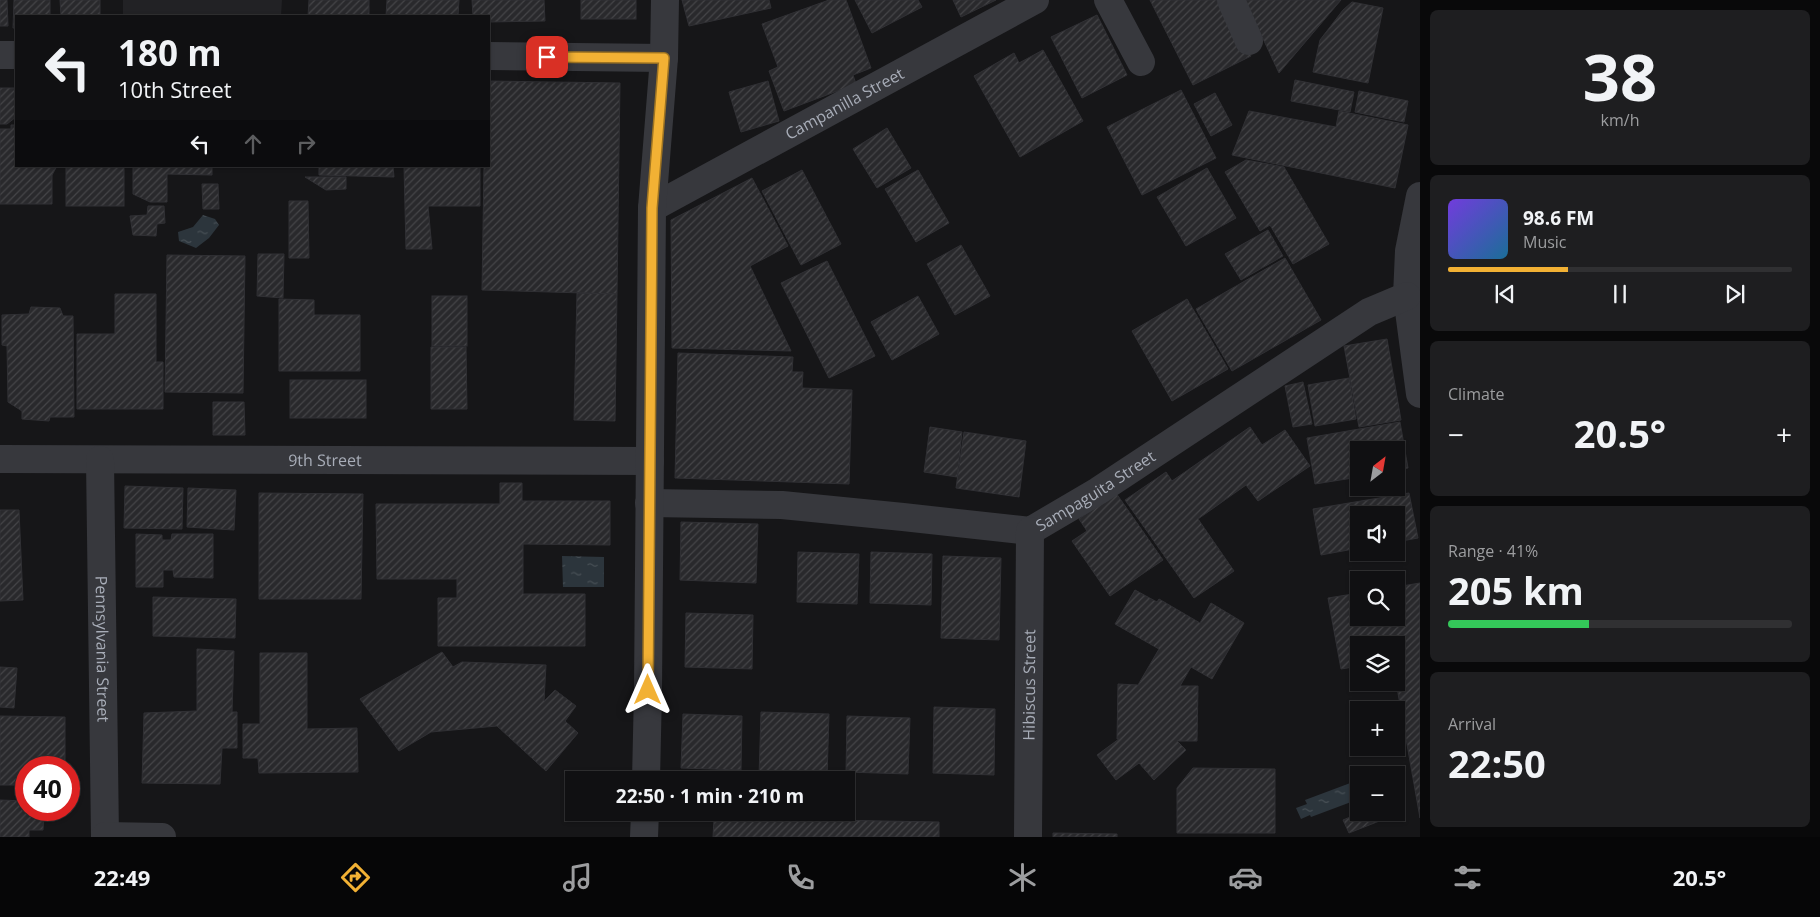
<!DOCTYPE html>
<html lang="en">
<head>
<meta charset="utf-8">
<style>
	body { margin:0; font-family:"Open Sans",sans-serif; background:#1e1e20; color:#f1f3f6; height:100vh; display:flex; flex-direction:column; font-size:19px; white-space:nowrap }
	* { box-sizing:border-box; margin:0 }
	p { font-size:16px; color:#9c9d9f }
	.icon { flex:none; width:28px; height:28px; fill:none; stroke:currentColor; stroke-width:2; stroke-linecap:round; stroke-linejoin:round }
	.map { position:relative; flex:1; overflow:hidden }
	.sheet { display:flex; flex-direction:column; gap:10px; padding:10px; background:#09090a; width:400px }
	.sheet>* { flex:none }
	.hud { position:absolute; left:15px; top:15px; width:475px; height:152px; border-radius:0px; box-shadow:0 1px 4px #0004,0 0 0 1px #303032; background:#101012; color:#f1f3f6; overflow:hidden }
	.needle { width:32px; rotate:31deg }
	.tools { position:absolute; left:1350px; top:441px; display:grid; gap:10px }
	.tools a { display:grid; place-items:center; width:55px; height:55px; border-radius:0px; background:#101012; box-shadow:0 1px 4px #0004,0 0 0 1px #303032; font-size:25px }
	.speed { position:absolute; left:15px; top:756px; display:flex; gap:10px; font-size:25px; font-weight:700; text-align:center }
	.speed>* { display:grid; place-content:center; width:65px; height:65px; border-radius:50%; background:#101012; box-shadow:0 1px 4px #0004,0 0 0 1px #303032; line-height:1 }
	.speed .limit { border:8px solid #d22; background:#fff; color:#111 }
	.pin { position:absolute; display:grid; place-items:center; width:42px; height:42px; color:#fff; margin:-21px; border-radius:10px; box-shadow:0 2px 8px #0006 }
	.me { position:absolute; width:55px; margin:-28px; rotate:0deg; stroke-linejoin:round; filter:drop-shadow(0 0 4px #0008) }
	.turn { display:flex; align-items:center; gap:18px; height:105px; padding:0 20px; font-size:22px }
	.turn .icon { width:65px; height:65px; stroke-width:2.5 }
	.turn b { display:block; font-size:35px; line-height:42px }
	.lanes { display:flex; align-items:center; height:48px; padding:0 20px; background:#0003; justify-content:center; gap:25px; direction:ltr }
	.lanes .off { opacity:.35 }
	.big { font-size:38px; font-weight:700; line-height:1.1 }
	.sheet .widget { flex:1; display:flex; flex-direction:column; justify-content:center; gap:8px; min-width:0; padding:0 18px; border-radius:8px; background:#1e1e20 }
	.sheet .dial { align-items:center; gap:0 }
	.dial b { font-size:65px; line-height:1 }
	.song { display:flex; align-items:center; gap:15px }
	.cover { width:60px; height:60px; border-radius:8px; background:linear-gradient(135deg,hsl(260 70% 55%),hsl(200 70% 35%)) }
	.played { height:5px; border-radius:2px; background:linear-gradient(90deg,#f2b134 35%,#303032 35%) }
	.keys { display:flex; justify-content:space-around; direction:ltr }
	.heat { display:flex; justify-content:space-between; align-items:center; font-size:28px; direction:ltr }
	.charge { height:8px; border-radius:4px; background:linear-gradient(90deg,#34c759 41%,#303032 0) }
	.trip { position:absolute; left:565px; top:771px; width:290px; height:50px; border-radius:0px; background:#101012; box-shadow:0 1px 4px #0004,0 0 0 1px #303032; font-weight:700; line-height:50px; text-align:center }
	.tab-bar { display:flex; height:80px; justify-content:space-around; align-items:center; background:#060607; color:#9c9d9f }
	.tab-bar .icon { width:35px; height:35px }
	.tab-bar .active { color:#f2b134 }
	.tab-bar b { font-size:22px; color:#f1f3f6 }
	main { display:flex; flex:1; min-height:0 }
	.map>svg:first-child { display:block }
	.built { fill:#222225 }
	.water { fill:url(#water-ripples) }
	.building { fill:url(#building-hatch); stroke:#303034 }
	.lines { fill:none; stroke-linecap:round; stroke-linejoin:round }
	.minor { stroke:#37383d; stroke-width:28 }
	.route-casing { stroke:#9d7322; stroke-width:12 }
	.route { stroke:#f2b134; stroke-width:9 }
	.labels { text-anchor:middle; stroke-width:5; stroke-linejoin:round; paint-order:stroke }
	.street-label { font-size:16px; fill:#a8adb8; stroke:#111113 }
</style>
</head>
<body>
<main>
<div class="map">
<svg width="1420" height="837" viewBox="0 0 1420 837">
	<defs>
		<pattern id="water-ripples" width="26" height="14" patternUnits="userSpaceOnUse" patternTransform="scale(1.25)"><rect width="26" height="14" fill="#2c353c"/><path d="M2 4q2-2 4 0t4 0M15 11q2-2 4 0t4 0" fill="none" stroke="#485056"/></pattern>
		<pattern id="building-hatch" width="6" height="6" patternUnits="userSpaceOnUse" patternTransform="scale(1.25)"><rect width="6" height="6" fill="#29292c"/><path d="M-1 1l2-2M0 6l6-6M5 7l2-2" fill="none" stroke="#454548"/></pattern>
	</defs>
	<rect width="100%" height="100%" fill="#161618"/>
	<polygon class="built" points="123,0 282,0 281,16 123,16"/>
	<g class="water">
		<polygon points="203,215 215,219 219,225 209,238 196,248 179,241 178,232 193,227"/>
		<polygon points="562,556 604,557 604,587 563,587"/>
		<polygon points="1353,782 1359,799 1311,817 1310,815 1301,819 1296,808 1307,804 1305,800"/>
	</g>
	<g class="building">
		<polygon points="0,0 7,0 8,26 0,26"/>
		<polygon points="14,0 50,0 50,16 16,16 16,28 13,28"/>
		<polygon points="60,0 100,0 100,16 61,16"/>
		<polygon points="309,0 369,0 369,16 308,16"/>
		<polygon points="387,0 459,0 458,16 386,16"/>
		<polygon points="472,0 544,0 545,21 489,22 489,16 473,16"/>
		<rect x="581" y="0" width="55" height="19"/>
		<polygon points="682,0 769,0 771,8 689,26"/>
		<polygon points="829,0 846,0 871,68 853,75 856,84 784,111 769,71 778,67 762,24"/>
		<polygon points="855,0 918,0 922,7 872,33"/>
		<polygon points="953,0 996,0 961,17"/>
		<polygon points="1150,0 1222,0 1251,56 1193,85"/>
		<polygon points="1245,0 1341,0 1279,73"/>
		<polygon points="1352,2 1383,8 1368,83 1313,72 1320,40 1343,10"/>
		<polygon points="1097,15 1127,75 1082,98 1051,37"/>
		<polygon points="1043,50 1083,121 1020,157 974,76 1014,53 1019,63"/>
		<polygon points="1295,80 1354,92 1350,112 1291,101"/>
		<polygon points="489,81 620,83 617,294 482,290 484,166 489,166"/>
		<polygon points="768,81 779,121 741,132 729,92"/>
		<polygon points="0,88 16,88 16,117 7,124 0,124"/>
		<polygon points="1181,90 1216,158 1142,195 1107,127"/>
		<polygon points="1359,91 1408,101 1404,122 1355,112"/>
		<polygon points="1215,93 1232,125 1211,136 1194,104"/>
		<polygon points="1249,111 1336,127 1339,111 1408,125 1395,188 1232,155"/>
		<polygon points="11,125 16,125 16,166 57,166 52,175 52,204 0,204 0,129 11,129"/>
		<polygon points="887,128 911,168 877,188 853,149"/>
		<polygon points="1246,160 1284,167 1329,244 1293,264 1270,225 1260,231 1225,172"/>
		<rect x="66" y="166" width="58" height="40"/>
		<polygon points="133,166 212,166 212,175 167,174 167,202 150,202 133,194"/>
		<polygon points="319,166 393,166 394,177 319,175"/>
		<polygon points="404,166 480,166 480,206 428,206 432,249 406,249"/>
		<polygon points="1207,168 1236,218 1186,246 1157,197"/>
		<polygon points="802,170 841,244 801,265 762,191"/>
		<polygon points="918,170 949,223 916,242 885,189"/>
		<polygon points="305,177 346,177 346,189 326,190"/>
		<polygon points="752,178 788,246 750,266 791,351 672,348 671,220"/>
		<polygon points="202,184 218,184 219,209 203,209"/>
		<polygon points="289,201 308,201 309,258 289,258"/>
		<polygon points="148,206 164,206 165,223 157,224 156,236 133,235 130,216 147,215"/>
		<polygon points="1268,230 1283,256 1241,280 1225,254"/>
		<polygon points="961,245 990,296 955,315 927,264"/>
		<polygon points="258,254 284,254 283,298 257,296"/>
		<polygon points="167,255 245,256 243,393 165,392"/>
		<polygon points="1285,258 1321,320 1232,371 1196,309"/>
		<polygon points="827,261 875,356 829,378 781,283"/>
		<polygon points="577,293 617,294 615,421 574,420"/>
		<polygon points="115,294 156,294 156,362 163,362 163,409 77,409 77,334 115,334"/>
		<rect x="432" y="296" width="35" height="50"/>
		<polygon points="918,296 939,334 892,360 871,322"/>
		<polygon points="279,299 314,300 314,315 360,315 360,371 279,371"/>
		<polygon points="1187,299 1228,369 1172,401 1132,331"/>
		<polygon points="31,307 60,308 63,316 73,316 74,417 50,417 49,421 22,419 22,411 8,402 7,346 2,345 2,315 29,314"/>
		<polygon points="1387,339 1401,420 1359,427 1344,346"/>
		<polygon points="431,347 466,347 467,409 431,409"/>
		<polygon points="678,353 793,357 792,372 803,372 802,388 852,390 849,484 675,478"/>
		<polygon points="1349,378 1356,419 1315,426 1308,385"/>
		<rect x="290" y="380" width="76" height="38"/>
		<polygon points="1303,382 1312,424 1293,427 1285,386"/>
		<polygon points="213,402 244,402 245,435 213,435"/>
		<polygon points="1400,422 1408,468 1396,470 1396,450 1359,450 1359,477 1315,484 1307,438"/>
		<polygon points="930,427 962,432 957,477 924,472"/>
		<polygon points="1250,427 1262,445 1285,430 1310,466 1258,501 1246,485 1198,519 1234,571 1194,598 1125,500 1166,472 1172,481"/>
		<polygon points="964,432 1026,441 1019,497 956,488"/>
		<polygon points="500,483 522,483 522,501 610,501 610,545 523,544 523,594 585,594 585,646 438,646 438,598 457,598 457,579 377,579 376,504 500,504"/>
		<polygon points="125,486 183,488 182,529 124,528"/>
		<polygon points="188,488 236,490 234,530 187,527"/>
		<polygon points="259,493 363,494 361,599 259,599"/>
		<polygon points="1116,493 1163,560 1110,596 1072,541 1087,531 1079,519"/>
		<polygon points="1409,493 1418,538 1396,542 1396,515 1359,515 1359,548 1321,555 1313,509"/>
		<polygon points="0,510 19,510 23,600 0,601"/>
		<polygon points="681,522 758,524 756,583 680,580"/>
		<polygon points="136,534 162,535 162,540 171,540 172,534 213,534 213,578 174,577 173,570 163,570 163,587 136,587"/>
		<polygon points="798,552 859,554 857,604 797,602"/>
		<polygon points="871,552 932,554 931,605 870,603"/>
		<polygon points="943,556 1001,558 999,640 941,638"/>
		<polygon points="1420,583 1420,818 1396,682 1396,645 1359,645 1359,666 1341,669 1328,598 1359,593 1359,618 1396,618 1396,587"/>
		<polygon points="1135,590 1157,602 1159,599 1200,623 1211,603 1244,623 1212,679 1191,667 1180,686 1198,686 1197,741 1177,741 1186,750 1154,780 1139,763 1116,780 1097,755 1119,739 1117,739 1118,684 1138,685 1159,649 1115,624"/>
		<polygon points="153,597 236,599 235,638 153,636"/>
		<polygon points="686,613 753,615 752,669 685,667"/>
		<polygon points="197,649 234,651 232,712 237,712 237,748 222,748 220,784 142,783 144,713 197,711"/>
		<polygon points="442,652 453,667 462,662 546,665 544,701 555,690 576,706 565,721 578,733 546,771 497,726 431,732 399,751 360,699"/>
		<polygon points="260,653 307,653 307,729 357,728 358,772 259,773 258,758 243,758 243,724 260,724"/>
		<polygon points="0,667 17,668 14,708 0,707"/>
		<polygon points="934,707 995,709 994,775 933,773"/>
		<polygon points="761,712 829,714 827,778 759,776"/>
		<polygon points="683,714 742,716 741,770 681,768"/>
		<polygon points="0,716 65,717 65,768 26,768 26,785 0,785"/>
		<polygon points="847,716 910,718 908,774 846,772"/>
		<polygon points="1193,768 1275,769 1275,833 1177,833 1177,788"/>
		<polygon points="0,800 26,801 26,810 44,810 43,830 29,830 29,837 0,837"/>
		<polygon points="1359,803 1359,812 1379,812 1382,820 1349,833 1343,820 1355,815 1351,806"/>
		<polygon points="714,818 939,822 939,837 713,837"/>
		<polygon points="1053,833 1117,834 1117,837 1053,837"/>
	</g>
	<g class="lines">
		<g class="minor">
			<polyline points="1108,0 1141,62"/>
			<polyline points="1231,0 1249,41"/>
			<polyline points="0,55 16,55"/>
			<polyline points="489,56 664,58"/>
			<polyline points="1420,196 1409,251 1407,296 1420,394"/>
			<path id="s1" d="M 652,208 L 1035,0"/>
			<path id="s2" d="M 0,459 L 650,461"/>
			<path id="s3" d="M 100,460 L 105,837"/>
			<path id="s4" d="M 649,503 L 782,505 L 903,517 L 1030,531 L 1098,491 L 1369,312 L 1407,296"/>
			<polyline points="646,780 648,690 652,208 664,58 665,0"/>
			<polyline points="105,836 162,837"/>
			<polyline points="644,837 645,812"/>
			<path id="s5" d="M 1028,837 L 1030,531"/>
		</g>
	</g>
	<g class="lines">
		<defs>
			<polyline id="route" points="547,57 664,58 652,208 648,690"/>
		</defs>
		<use href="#route" class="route-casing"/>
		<use href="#route" class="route"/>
	</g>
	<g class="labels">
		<g class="street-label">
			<text dy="6" stroke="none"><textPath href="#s1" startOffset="219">Campanilla Street</textPath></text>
			<text dy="6" stroke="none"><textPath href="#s2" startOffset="325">9th Street</textPath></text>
			<text dy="6" stroke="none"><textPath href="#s4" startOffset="459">Sampaguita Street</textPath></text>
			<text dy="6" stroke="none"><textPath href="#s3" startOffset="189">Pennsylvania Street</textPath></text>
			<text dy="6" stroke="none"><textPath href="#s5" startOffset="152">Hibiscus Street</textPath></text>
		</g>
	</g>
</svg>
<div class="tools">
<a><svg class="needle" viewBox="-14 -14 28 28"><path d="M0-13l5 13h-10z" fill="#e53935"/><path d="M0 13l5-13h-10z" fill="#9c9d9f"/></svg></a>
<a><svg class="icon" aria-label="sound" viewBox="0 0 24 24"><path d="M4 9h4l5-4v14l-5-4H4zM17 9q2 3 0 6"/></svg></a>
<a><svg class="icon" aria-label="search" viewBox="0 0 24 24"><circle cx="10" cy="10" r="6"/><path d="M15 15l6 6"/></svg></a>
<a><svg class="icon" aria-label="layers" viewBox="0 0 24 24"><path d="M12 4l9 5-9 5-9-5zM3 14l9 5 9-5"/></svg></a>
<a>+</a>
<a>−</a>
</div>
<div class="speed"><div class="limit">40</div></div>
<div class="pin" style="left:547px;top:57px;background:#d93025"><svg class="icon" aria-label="arrive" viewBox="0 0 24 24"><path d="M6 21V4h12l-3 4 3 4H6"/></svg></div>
<svg class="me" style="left:648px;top:690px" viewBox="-20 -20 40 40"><path d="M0-17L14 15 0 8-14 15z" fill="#f2b134" stroke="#fff" stroke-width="4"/></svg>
<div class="trip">22:50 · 1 min · 210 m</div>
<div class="hud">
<div class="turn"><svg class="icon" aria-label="left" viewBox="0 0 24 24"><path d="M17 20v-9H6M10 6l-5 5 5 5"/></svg><div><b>180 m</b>10th Street</div></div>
<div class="lanes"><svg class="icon" aria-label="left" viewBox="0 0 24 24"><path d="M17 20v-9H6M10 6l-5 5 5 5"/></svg><svg class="icon off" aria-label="ahead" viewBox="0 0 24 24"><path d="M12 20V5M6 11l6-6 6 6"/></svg><svg class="icon off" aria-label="right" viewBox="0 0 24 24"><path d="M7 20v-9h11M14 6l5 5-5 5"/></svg></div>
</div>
</div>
<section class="sheet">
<div class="widget dial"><b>38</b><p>km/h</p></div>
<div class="widget">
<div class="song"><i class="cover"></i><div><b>98.6 FM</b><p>Music</p></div></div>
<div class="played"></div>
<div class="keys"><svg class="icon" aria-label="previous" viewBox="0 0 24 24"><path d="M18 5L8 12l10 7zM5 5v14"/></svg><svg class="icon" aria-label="pause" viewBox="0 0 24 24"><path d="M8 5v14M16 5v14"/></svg><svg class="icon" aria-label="next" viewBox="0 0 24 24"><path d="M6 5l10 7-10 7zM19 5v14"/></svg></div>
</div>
<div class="widget"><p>Climate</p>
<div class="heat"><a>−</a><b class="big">20.5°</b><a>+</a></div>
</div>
<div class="widget"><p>Range · 41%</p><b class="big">205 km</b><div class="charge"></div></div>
<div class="widget"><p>Arrival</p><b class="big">22:50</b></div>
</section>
</main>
<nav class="tab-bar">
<b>22:49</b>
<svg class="icon active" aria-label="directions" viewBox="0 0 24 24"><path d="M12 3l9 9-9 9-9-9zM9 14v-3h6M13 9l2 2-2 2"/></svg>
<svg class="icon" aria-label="music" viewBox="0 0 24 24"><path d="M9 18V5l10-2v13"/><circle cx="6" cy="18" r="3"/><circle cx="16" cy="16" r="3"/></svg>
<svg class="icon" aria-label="phone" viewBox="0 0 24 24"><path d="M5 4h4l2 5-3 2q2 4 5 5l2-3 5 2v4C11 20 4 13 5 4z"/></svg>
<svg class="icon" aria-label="climate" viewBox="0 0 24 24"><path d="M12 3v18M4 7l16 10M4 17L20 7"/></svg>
<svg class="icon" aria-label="car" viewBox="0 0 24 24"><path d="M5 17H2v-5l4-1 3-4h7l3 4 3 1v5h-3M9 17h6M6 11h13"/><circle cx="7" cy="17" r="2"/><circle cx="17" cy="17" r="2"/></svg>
<svg class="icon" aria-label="filters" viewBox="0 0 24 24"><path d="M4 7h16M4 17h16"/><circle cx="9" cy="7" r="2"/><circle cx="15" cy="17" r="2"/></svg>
<b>20.5°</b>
</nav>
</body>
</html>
